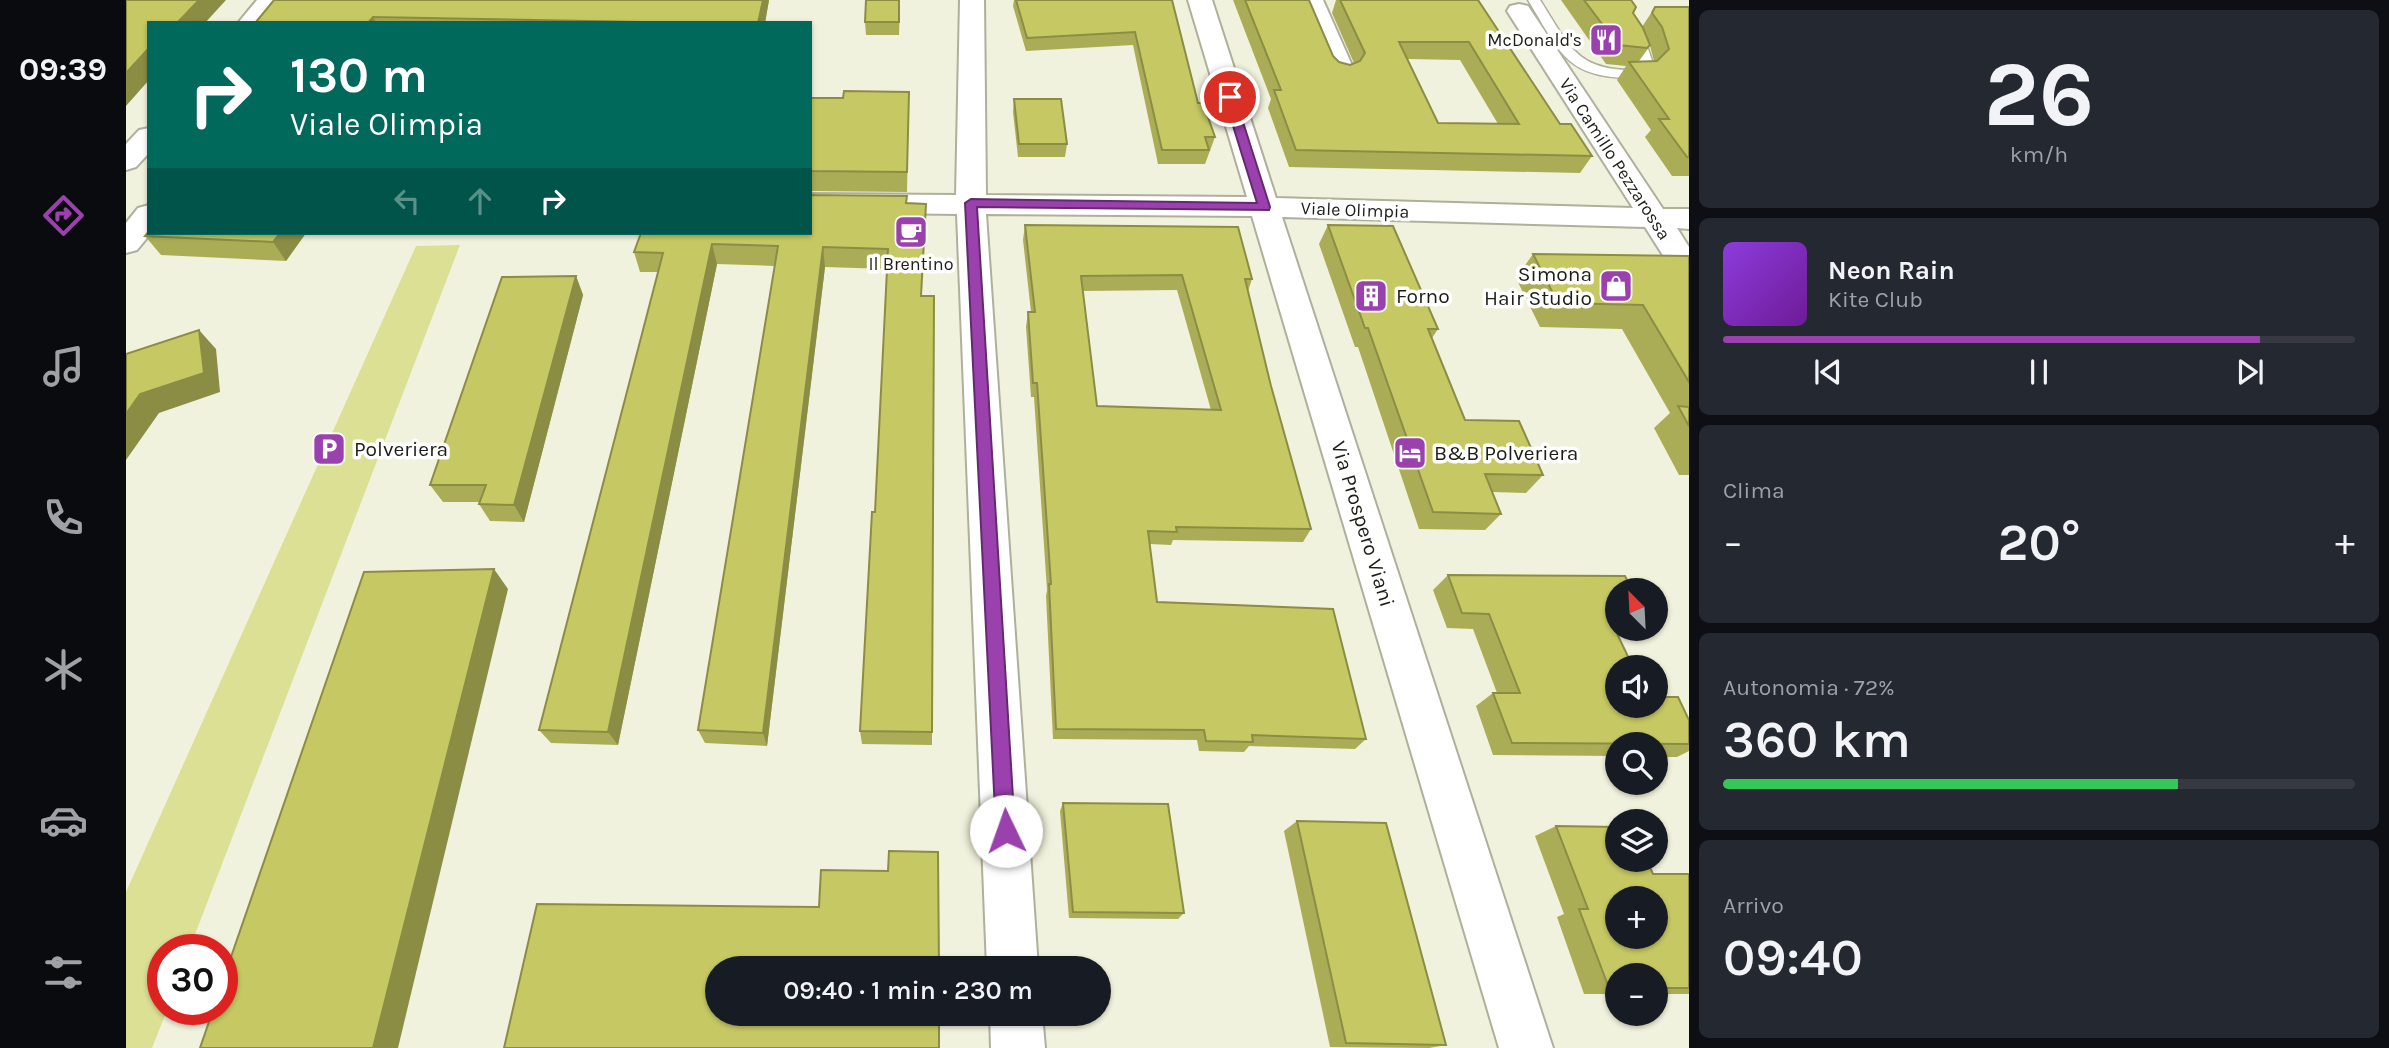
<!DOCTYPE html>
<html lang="it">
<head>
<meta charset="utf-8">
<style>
	body { margin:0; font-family:Karla,sans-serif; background:#242831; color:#f1f3f6; height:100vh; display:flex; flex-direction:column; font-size:26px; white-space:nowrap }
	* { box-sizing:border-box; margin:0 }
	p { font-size:23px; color:#9ea1a6 }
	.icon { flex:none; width:38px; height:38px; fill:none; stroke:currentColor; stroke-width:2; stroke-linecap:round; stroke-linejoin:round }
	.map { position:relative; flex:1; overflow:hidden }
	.details { display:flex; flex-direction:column; gap:10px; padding:10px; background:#0d0f14; width:700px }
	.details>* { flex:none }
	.hud { position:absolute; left:21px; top:21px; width:665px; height:214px; border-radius:0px; box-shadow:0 2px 5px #0004; background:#00695c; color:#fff; overflow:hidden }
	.needle { width:46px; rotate:336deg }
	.controls { position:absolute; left:1479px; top:578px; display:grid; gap:14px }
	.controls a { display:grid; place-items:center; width:63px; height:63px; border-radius:50%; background:#171b24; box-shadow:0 2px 5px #0004; font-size:35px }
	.speed { position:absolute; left:21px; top:934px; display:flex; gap:14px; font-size:35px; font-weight:700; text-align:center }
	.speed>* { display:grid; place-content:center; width:91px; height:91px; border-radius:50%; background:#171b24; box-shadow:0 2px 5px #0004; line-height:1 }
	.speed .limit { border:10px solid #d22; background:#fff; color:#111 }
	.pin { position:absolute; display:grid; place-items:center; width:60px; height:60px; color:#fff; margin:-30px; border:4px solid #fff; border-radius:50%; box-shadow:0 2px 7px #0007 }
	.me { position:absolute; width:77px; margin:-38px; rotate:357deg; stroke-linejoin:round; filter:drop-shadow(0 0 5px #0008) }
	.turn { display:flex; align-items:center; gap:24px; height:147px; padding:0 28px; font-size:32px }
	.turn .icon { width:91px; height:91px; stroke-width:2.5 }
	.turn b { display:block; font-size:49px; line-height:60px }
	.lanes { display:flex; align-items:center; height:66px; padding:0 28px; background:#0003; justify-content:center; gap:35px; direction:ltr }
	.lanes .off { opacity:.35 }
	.big { font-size:52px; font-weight:600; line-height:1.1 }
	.details .card { flex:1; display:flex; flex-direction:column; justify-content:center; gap:10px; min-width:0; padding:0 24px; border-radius:10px; background:#242831 }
	.details .dial { align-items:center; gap:0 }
	.dial b { font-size:91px; line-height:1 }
	.song { display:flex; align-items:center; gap:21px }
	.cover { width:84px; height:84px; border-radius:10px; background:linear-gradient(135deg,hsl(270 70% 55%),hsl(280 70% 35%)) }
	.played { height:7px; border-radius:4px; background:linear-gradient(90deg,#9a41ad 85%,#363941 85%) }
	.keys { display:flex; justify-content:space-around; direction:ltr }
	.heat { display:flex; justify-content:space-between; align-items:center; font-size:38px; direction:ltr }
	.charge { height:10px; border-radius:5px; background:linear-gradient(90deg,#34c759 72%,#363941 0) }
	.trip { position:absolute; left:579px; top:956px; width:406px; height:70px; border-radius:35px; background:#171b24; box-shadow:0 2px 5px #0004; font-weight:600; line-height:70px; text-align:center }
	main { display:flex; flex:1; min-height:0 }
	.tabs { display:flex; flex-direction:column; width:126px; justify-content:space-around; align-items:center; background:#090b0e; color:#9ea1a6 }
	.tabs .icon { width:49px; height:49px }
	.tabs .selected { color:#9a41ad }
	.tabs b { font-size:32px; color:#f1f3f6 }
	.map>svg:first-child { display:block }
	.green { fill:#dce095 }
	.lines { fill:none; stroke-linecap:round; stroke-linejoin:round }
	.service-casing { stroke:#aeb09c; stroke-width:3 }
	.minor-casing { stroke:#aeb09c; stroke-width:4 }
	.service { fill:#fff; fill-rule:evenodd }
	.minor { fill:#fff; fill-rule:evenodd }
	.wall { fill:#aaad55; fill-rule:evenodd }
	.shaded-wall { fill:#8b8d45 }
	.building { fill:#c6c963; stroke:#8b8d45; stroke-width:2; fill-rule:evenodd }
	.route { fill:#9a41ad; stroke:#642a70; stroke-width:2 }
	.labels { text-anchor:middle; stroke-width:7; stroke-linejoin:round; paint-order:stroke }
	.far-poi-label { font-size:18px; fill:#1d1e16; stroke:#fff; text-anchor:end }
	.far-street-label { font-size:18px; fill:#1d1e16; stroke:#fff }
	.poi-label { font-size:21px; fill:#1d1e16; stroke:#fff; text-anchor:start }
	.street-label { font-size:21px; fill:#1d1e16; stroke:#fff }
</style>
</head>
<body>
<main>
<nav class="tabs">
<b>09:39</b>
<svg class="icon selected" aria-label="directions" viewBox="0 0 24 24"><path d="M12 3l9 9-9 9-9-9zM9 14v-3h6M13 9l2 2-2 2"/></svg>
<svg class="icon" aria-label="music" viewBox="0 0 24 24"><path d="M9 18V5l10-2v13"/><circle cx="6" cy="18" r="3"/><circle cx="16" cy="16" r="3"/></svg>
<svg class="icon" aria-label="phone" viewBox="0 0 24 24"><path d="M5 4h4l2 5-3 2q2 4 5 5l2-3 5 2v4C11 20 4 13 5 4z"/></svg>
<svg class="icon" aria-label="climate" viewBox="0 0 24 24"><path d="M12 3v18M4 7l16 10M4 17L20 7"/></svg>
<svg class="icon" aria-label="car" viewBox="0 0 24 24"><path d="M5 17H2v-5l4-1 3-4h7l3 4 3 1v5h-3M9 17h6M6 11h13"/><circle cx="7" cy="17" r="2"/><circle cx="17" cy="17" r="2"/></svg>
<svg class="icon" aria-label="filters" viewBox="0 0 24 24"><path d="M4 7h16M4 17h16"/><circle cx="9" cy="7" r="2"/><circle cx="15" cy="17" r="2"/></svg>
</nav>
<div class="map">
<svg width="1563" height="1048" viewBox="0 0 1563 1048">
	<rect width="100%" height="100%" fill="#f1f2dd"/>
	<polygon class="green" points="334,245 63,950 37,950 37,1010 41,1010 26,1048 0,1048 0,892 290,246"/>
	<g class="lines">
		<defs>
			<path id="service" d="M 1402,0 L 1414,0 C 1443,45 1450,71 1509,70 L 1514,65 L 1507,46 L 1497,31 L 1501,26 L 1482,0 L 1495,0 L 1515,26 L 1511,31 L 1521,46 L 1528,66 L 1518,77 L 1513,78 C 1441,79 1436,56 1402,0 Z"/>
			<g id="minor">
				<polygon points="131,0 156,0 137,23 112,23"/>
				<polygon points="834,0 858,0 860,195 1121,197 1062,0 1086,0 1150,198 1507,208 1381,11 1384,6 1393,4 1402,6 1537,209 1563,209 1563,229 1551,228 1563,247 1563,282 1552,279 1519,227 1156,217 1427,1048 1373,1048 1126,216 860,214 912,968 861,968 831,214 684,212 684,194 830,195"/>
				<polygon points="1173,0 1197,0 1229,72 1225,77 1216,80 1207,77 1203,72"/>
				<polygon points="23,128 23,153 10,167 0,170 0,144 13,130"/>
				<polygon points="23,205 25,233 11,250 0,253 0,223 12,208"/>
				<polygon points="864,1013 916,1013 919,1048 865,1048"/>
			</g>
		</defs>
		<use href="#service" class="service-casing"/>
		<use href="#minor" class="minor-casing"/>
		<use href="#service" class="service"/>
		<use href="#minor" class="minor"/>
	</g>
	<g class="wall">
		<polygon points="148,0 643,0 639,23 130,23"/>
		<polygon points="774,0 773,35 740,35 739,22"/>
		<polygon points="888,0 1046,0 1072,103 1089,137 1079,164 1032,164 1007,45 900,51 887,6"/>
		<path d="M 1107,0 L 1183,0 L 1207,56 L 1213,62 L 1224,65 L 1228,63 L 1206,13 L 1210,0 L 1352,0 L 1434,124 L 1466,156 L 1454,173 L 1163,167 L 1142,108 L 1145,99 ZM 1281,59 L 1334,60 L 1372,124 L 1312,123 Z"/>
		<path d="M 1435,0 L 1505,0 L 1507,13 L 1516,27 L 1529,7 L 1563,7 L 1563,176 L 1546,176 L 1519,137 L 1525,130 L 1491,80 L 1500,66 L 1480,64 ZM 1524,46 L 1528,61 L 1513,61 Z"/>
		<polygon points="783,92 781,192 684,191 684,98 717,98"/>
		<polygon points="888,99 941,144 939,157 892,157 887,112"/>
		<polygon points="781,203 800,204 795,296 806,732 806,745 736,744 734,731 749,512 761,269 699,267 641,746 579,743 572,730 649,266 591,264 492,745 425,743 413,730 532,272 514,272 508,252"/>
		<path d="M 899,225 L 1126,279 L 1122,291 L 1145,386 L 1185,529 L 1177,542 L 1047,540 L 1045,545 L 1024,544 L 1031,602 L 1240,739 L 1229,749 L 1123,746 L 1118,752 L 1073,751 L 1071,740 L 927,739 L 920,596 L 921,590 L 908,397 L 905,397 L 900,327 L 902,312 L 905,312 L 897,240 ZM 1051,290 L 1085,410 L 971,406 L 957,291 Z"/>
		<polygon points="1202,225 1312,329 1306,338 1339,420 1417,475 1400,493 1366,492 1375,514 1359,530 1293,529 1232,347 1229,347 1193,244"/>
		<polygon points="180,233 160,261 35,255 19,236"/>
		<polygon points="1407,254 1563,256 1563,475 1553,475 1528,428 1544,413 1496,329 1414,327 1390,278"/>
		<polygon points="450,276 457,295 398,522 364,521 353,504 354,502 317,502 304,485"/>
		<polygon points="1322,575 1491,590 1491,628 1508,628 1500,634 1491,634 1491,705 1563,720 1563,751 1551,757 1530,757 1530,744 1491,744 1491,756 1367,755 1350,706 1367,693 1371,693 1347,629 1321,628 1307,590"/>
		<polygon points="937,803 1058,913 1052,919 943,918 934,811"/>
		<polygon points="1171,821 1320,1045 1303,1048 1204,1047 1158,831"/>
		<polygon points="1430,826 1527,874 1563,874 1563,994 1530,994 1530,975 1491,975 1491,994 1458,994 1431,917 1438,914 1409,836"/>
	</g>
	<g class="shaded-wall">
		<polygon points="73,0 100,0 79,23 52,23"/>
		<polygon points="637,0 643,0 639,23 632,23"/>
		<polygon points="247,17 250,23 242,23"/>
		<polygon points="23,48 23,80 0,106 0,73"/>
		<polygon points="154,233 180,233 160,261 147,242"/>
		<polygon points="586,244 591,264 492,745 482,732"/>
		<polygon points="697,247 699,267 641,746 637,733"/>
		<polygon points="450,276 457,295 398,522 388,505"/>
		<polygon points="73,330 90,349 94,392 33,413 0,460 0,414 14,394"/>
		<polygon points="368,569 382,589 272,1048 247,1048"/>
	</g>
	<g class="building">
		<polygon points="0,0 73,0 52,22 23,23 23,48 0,73"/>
		<polygon points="148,0 637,0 632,23 570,23 247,17 242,23 130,22"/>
		<polygon points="740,0 773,0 773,22 739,22"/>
		<polygon points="890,0 1046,0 1072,103 1077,103 1089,137 1079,137 1083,150 1036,150 1009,32 901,38"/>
		<path d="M 1119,0 L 1183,0 L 1207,56 L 1213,62 L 1224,65 L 1234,61 L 1239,53 L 1214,0 L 1352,0 L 1434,124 L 1445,124 L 1466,156 L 1170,150 L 1148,90 L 1155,90 ZM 1273,42 L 1343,42 L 1393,124 L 1312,123 Z"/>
		<polygon points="1458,0 1505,0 1510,7 1507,13 1517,28 1524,45 1521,48 1492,45"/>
		<polygon points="1529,7 1563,7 1563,157 1561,157 1533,119 1543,119 1503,62 1531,61 1543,49 1536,27 1526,13"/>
		<polygon points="718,91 783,92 781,172 684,171 684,98 717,98"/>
		<polygon points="888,99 935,99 941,144 893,144"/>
		<polygon points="684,195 781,196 780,203 800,204 795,296 808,296 806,732 734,731 746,512 749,512 762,249 697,247 637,733 572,730 652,246 586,244 482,732 413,730 537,253 508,252 515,233 684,233"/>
		<path d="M 899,225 L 1112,227 L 1126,279 L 1119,279 L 1145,386 L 1185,529 L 1050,527 L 1051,532 L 1022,531 L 1031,602 L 1207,609 L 1240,739 L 1126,735 L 1127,742 L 1080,741 L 1078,730 L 930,729 L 923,584 L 925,584 L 911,383 L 907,383 L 902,312 L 909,312 ZM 1056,275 L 1095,410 L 971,406 L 955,276 Z"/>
		<polygon points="1202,225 1267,226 1312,329 1302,329 1339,420 1393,421 1417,475 1359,474 1375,514 1307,512 1242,328 1239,328"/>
		<polygon points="23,231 23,233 154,233 147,242 19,236"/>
		<polygon points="1407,254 1563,256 1563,382 1517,305 1432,303"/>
		<polygon points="450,276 388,505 353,504 360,485 304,485 376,277"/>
		<polygon points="73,330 78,373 14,394 0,414 0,354"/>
		<polygon points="1552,406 1563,407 1563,426"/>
		<polygon points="368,569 247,1048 74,1048 87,1010 96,1010 96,983 238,572"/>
		<polygon points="1322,575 1499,576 1506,590 1491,590 1491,619 1484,619 1507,667 1491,667 1491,705 1530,705 1530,697 1552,697 1563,720 1563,744 1386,743 1367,693 1394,693 1363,614 1336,613"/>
		<polygon points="937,803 1042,804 1058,913 947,912"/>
		<polygon points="1171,821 1260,823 1320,1045 1220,1043"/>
		<path d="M 1430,826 L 1491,827 L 1491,859 L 1520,859 L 1527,874 L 1563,874 L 1563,988 L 1530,988 L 1530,975 L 1491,975 L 1491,988 L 1483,988 L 1453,909 L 1462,909 ZM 1491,898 L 1530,898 L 1530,936 L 1491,936 Z"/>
		<polygon points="763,851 812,852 813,968 592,968 592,1013 813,1013 813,1048 378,1048 411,904 693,907 695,870 762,871"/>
	</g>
	<polygon class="route" points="1100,94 1109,97 1144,207 1143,210 851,207 889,831 887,838 880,841 873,838 870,831 839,203 845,199 1131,203 1098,97"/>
	<defs>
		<symbol id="restaurant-square" viewBox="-11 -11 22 22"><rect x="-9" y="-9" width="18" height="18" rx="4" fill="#9a41ad" stroke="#fff"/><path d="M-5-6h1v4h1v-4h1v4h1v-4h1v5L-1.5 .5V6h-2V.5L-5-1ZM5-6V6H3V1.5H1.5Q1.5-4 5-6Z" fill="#fff"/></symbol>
		<symbol id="cafe-square" viewBox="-11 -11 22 22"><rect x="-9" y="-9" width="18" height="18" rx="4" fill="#9a41ad" stroke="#fff"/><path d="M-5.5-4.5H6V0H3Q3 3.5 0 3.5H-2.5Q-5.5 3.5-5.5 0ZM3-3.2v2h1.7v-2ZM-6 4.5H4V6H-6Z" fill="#fff"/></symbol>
		<symbol id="shop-square" viewBox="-11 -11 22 22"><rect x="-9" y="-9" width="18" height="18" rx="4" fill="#9a41ad" stroke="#fff"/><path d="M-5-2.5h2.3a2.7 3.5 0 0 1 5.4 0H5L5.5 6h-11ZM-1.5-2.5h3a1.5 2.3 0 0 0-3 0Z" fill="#fff"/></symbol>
		<symbol id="building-square" viewBox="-11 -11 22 22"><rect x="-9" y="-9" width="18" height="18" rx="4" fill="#9a41ad" stroke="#fff"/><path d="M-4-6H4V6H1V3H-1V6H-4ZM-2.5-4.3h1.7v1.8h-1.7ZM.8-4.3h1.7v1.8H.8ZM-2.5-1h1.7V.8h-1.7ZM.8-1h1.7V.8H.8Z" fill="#fff"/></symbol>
		<symbol id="parking-square" viewBox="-11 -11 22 22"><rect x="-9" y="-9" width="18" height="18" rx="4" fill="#9a41ad" stroke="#fff"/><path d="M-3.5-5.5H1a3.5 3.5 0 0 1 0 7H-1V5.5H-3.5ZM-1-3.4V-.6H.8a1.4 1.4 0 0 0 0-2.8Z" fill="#fff"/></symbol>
		<symbol id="hotel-square" viewBox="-11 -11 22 22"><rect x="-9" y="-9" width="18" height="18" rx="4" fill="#9a41ad" stroke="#fff"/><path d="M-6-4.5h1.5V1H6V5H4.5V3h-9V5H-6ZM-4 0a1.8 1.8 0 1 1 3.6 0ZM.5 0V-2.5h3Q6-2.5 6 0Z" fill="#fff"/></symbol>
	</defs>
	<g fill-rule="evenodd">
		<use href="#restaurant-square" x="1461" y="21" width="38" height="38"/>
		<use href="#cafe-square" x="766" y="213" width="38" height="38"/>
		<use href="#shop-square" x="1471" y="267" width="38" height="38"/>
		<use href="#building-square" x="1226" y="277" width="38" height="38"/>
		<use href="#parking-square" x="184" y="430" width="38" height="38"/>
		<use href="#hotel-square" x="1265" y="434" width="38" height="38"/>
	</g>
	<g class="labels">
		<g class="far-poi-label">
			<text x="1456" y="46">McDonald's</text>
			<text x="785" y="270" text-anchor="middle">Il Brentino</text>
		</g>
		<g class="far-street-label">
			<text transform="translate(1489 159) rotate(57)" y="6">Via Camillo Pezzarossa</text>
			<text transform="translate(1229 210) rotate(2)" y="6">Viale Olimpia</text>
		</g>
		<g class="poi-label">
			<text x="1466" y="281" text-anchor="end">Simona<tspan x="1466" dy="24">Hair Studio</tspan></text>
			<text x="1270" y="303">Forno</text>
			<text x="228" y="456">Polveriera</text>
			<text x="1308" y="460">B&amp;B Polveriera</text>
		</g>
		<g class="street-label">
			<text transform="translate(1237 524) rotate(73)" y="7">Via Prospero Viani</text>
		</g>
	</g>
</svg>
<div class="controls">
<a><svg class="needle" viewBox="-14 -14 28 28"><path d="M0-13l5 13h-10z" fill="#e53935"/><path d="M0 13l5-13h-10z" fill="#9ea1a6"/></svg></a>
<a><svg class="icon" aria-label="sound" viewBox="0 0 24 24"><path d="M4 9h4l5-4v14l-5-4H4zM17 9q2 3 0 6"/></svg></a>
<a><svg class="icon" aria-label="search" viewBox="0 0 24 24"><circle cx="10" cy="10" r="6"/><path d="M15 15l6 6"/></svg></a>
<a><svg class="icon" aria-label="layers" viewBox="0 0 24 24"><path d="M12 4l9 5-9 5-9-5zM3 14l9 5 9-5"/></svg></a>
<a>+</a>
<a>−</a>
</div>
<div class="speed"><div class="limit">30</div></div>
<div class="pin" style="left:1104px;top:97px;background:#d93025"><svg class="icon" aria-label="arrive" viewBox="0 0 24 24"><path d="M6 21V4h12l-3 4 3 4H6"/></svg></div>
<svg class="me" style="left:880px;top:831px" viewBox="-20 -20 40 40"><circle r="19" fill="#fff"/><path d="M0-13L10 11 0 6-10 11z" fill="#9a41ad"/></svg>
<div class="trip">09:40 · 1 min · 230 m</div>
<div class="hud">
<div class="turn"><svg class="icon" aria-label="right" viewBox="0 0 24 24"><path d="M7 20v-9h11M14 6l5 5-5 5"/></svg><div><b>130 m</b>Viale Olimpia</div></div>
<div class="lanes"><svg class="icon off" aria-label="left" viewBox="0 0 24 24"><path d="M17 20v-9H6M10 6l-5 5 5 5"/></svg><svg class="icon off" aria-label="ahead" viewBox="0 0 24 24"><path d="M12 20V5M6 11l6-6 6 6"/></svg><svg class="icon" aria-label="right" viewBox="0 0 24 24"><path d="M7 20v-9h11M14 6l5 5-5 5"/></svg></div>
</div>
</div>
<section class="details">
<div class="card dial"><b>26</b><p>km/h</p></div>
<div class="card">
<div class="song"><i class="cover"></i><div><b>Neon Rain</b><p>Kite Club</p></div></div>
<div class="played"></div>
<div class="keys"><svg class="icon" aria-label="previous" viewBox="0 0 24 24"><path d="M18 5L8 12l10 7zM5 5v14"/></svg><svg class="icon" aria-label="pause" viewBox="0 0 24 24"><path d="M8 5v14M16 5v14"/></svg><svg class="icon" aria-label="next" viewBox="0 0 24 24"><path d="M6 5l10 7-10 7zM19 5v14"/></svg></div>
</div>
<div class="card"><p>Clima</p>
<div class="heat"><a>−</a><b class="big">20°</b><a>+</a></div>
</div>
<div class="card"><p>Autonomia · 72%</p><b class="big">360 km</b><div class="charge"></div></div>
<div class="card"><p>Arrivo</p><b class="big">09:40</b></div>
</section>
</main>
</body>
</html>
